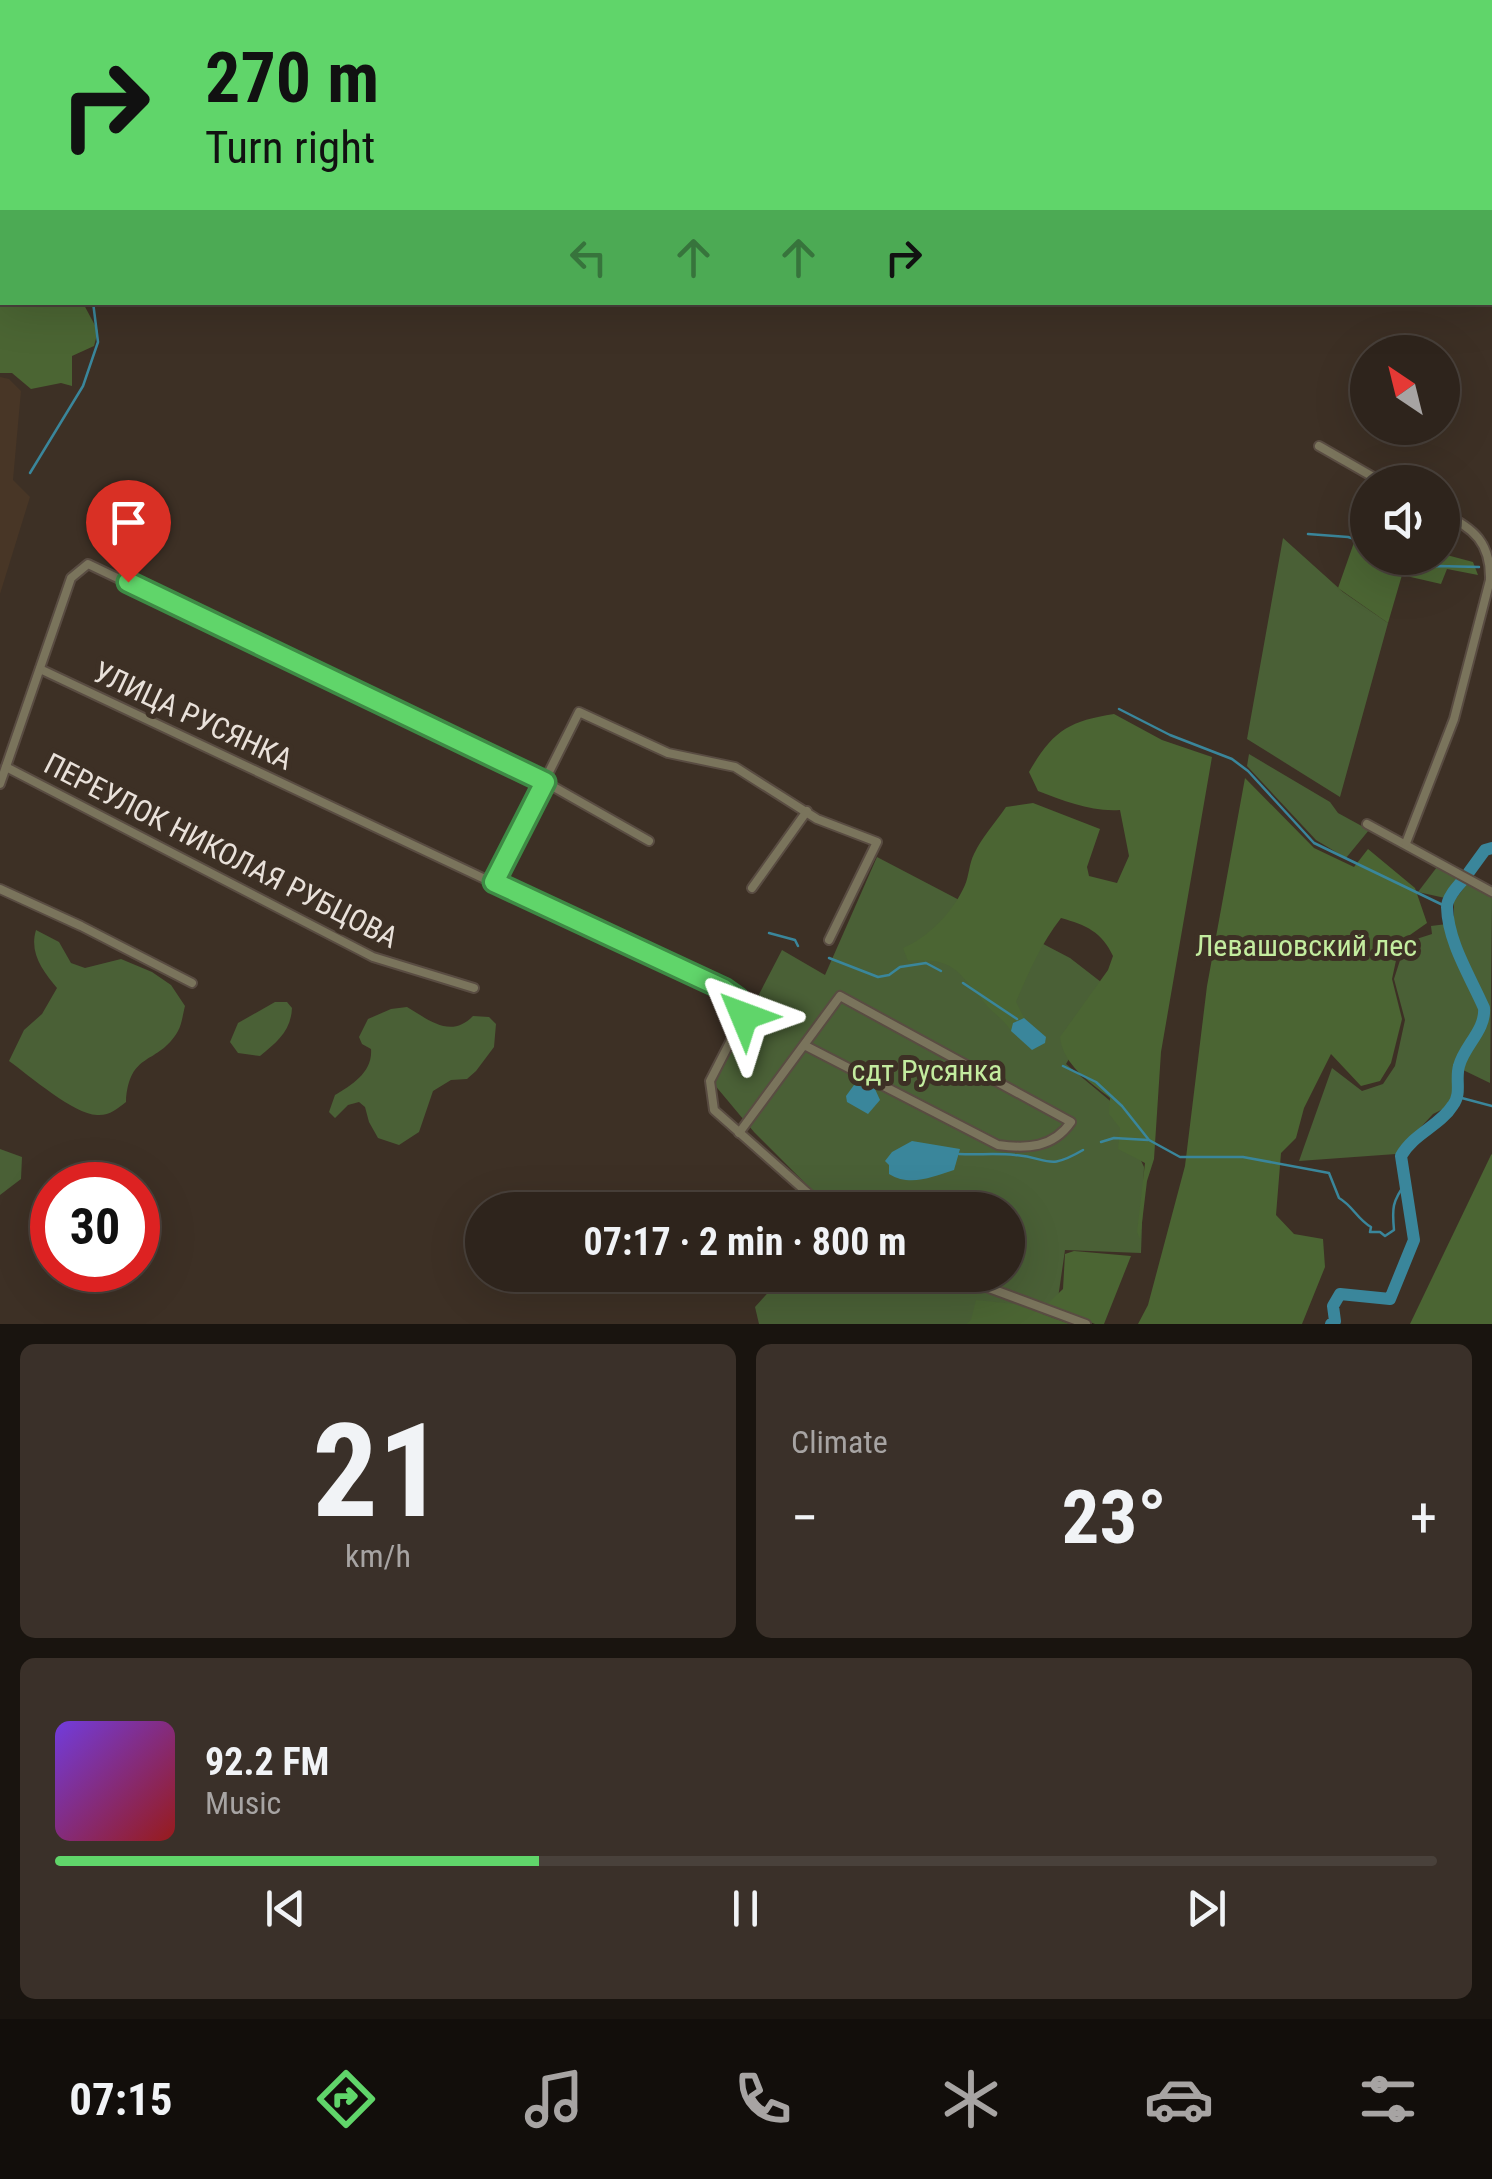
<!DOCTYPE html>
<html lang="en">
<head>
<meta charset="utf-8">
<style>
	body { margin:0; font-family:"Roboto Condensed",sans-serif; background:#3a3029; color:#f1f3f6; height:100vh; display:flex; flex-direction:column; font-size:38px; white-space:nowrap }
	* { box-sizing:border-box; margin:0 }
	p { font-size:32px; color:#a7a4a3 }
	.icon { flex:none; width:55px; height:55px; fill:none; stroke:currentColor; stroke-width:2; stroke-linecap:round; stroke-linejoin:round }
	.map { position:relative; height:1324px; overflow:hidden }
	.side { display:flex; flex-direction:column; gap:20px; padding:20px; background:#19140f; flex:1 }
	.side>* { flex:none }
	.guide { position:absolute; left:0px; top:0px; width:1492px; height:305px; box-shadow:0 10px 40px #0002,0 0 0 2px #49413b; background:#60d56a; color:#111; overflow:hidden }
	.needle { width:65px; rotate:325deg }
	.controls { position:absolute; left:1350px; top:335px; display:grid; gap:20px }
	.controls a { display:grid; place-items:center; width:110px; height:110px; border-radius:50%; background:#2e241c; box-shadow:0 10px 40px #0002,0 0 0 2px #49413b; font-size:50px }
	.speed { position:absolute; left:30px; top:1162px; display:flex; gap:20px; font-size:50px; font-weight:700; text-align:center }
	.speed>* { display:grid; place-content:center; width:130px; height:130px; border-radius:50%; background:#2e241c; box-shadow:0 10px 40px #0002,0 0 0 2px #49413b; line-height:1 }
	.speed .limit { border:15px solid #d22; background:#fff; color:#111 }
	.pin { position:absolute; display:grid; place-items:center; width:85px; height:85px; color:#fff; margin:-102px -42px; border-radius:50% 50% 50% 0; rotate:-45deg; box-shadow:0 0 10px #0007 }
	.pin .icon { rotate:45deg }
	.me { position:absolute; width:110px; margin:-55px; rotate:314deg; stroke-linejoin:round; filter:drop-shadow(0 0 8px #0008) }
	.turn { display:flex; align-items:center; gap:35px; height:210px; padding:0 40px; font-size:45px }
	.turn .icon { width:130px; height:130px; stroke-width:2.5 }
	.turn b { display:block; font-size:70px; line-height:85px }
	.lanes { display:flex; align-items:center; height:95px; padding:0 40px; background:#0003; justify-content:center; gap:50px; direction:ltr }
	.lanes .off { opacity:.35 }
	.big { font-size:75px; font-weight:700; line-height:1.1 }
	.side .widget { flex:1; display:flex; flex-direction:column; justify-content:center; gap:15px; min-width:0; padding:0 35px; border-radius:15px; background:#3a3029 }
	.side .dial { align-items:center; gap:0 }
	.dial b { font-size:130px; line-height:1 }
	.song { display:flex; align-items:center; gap:30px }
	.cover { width:120px; height:120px; border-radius:15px; background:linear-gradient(135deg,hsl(260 70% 55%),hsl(0 70% 35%)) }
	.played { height:10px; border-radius:5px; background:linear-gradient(90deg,#60d56a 35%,#49413b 35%) }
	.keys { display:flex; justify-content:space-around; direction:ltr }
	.heat { display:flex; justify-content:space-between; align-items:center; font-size:55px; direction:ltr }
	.side .tiles { flex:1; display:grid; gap:20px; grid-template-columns:1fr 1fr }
	.widget:last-child { grid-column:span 2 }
	.trip { position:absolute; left:465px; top:1192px; width:560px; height:100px; border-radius:50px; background:#2e241c; box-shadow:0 10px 40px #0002,0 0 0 2px #49413b; font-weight:700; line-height:100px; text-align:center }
	.dock { display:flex; height:160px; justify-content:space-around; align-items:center; background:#120e0b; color:#a7a4a3 }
	.dock .icon { width:70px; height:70px }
	.dock .on { color:#60d56a }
	.dock b { font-size:45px; color:#f1f3f6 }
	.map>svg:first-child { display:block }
	.built { fill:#483626 }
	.green { fill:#4a6036 }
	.forest { fill:#4b6533 }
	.water { fill:#3a869b }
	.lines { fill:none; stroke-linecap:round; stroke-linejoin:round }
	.stream { stroke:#3a869b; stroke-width:2.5 }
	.river { stroke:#3a869b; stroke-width:12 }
	.minor-casing { stroke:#594c42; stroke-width:12 }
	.minor { stroke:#7a745c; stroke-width:8 }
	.route-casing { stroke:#3e8a45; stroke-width:25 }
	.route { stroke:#60d56a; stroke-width:18 }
	.labels { text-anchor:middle; stroke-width:10; stroke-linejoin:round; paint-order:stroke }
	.street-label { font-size:30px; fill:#e9e1da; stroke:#3d3025 }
	.park-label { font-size:30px; fill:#c3ec9f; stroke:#3d3025 }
</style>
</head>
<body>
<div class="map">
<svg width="1492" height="1324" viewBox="0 0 1492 1324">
	<rect width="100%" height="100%" fill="#3d3025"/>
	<polygon class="built" points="0,377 9,379 21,391 13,480 30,497 0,594"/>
	<g class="green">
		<polygon points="1283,538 1343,592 1388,623 1340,797 1247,739"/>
		<polygon points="1249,754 1330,802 1338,813 1369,830 1346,858 1316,840 1247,766"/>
		<polygon points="877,857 1070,958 1110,989 1066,1064 1115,1105 1144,1167 1141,1253 1065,1250 1056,1312 968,1324 759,1324 755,1307 784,1275 1008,1275 1008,1210 832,1210 754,1132 713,1083 782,950 825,975"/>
		<polygon points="1437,867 1463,879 1445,898 1418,892"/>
		<polygon points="1467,884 1492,897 1490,1083 1461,1069 1489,1013 1454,932 1454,901"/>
		<path d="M 1447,924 L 1457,963 L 1463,969 L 1482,1013 C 1473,1040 1445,1063 1456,1093 L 1447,1107 L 1433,1114 L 1396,1154 L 1299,1161 L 1332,1068 L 1362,1091 L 1383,1084 L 1395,1066 L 1405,1020 L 1394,979 L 1402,954 L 1401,944 L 1432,934 L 1431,926 Z"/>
		<path d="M 36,930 L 59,942 L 71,963 L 85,968 L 121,959 L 152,972 L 171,985 L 185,1006 C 183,1013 182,1024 178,1031 C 158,1066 129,1050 126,1102 C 117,1109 109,1116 97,1115 C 73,1114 30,1076 9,1061 L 24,1030 L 42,1014 L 57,988 C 43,971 29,953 36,930 Z"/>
		<path d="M 275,1002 L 287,1002 L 292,1008 C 291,1031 277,1042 260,1056 L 238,1053 L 230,1042 L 238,1023 Z"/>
		<path d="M 407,1007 C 429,1020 451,1039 473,1016 L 489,1017 L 496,1024 L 494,1047 L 476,1071 L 467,1079 L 451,1080 L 433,1091 L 419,1132 L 399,1145 L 378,1138 L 369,1122 L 365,1107 L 359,1102 L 348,1105 L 335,1118 L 329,1112 L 335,1095 C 352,1085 373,1072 371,1049 L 362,1044 L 359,1037 L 368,1019 L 391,1009 Z"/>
		<polygon points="0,1149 22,1157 21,1179 0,1195"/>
	</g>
	<g class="forest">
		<polygon points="0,222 2,302 83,303 98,331 94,346 72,356 72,386 61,383 31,389 12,373 0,373"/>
		<polygon points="1357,534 1367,536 1368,558 1442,558 1443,554 1473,562 1478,575 1447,569 1441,584 1402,575 1388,623 1338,588"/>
		<path d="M 1114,714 L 1162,740 L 1212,757 L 1161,1052 L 1154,1159 L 1147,1181 L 1140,1239 L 1137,1232 L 1145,1163 L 1118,1149 L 1120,1128 L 1109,1114 L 1110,1098 C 1089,1081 1063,1065 1060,1037 L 1108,970 L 1113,956 C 1102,932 1086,925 1061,918 C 1041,944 1029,971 1016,1002 L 1024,1018 L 1013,1022 L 1011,1031 C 1003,1018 992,1013 983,1001 C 958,972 954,957 908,961 L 903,948 C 929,937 953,912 965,885 C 969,876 969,864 974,854 C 982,837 995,823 1006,807 L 1033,803 L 1100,829 L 1087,867 L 1089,876 L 1117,883 L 1129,856 L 1120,810 C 1091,812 1065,801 1038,791 L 1029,772 C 1052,732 1068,721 1114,714 Z"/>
		<polygon points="1245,778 1314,848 1354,867 1368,849 1415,888 1427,923 1400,942 1392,979 1402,1019 1391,1063 1380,1081 1361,1086 1331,1054 1304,1108 1296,1138 1281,1153 1276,1215 1294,1234 1323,1239 1325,1267 1302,1324 1138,1324 1148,1305 1185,1166 1207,986"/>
		<polygon points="1492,1154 1492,1324 1410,1324 1491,1155"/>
		<polygon points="1074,1251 1131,1256 1104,1324 1095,1324 1046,1305 1063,1289 1065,1254"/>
		<polygon points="976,1300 1015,1304 1070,1324 966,1324 971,1320"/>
	</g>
	<g class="water">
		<polygon points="1024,1018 1046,1037 1045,1043 1032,1050 1011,1031 1013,1023"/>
		<polygon points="854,1085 875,1089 880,1100 868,1114 847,1102 846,1096"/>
		<path d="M 912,1141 L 960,1149 L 954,1170 C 932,1177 910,1187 889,1174 L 889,1165 L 885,1161 L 892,1152 Z"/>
	</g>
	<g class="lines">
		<g class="stream">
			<polyline points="107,2 108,0"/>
			<polyline points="30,473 83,386 98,342 93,302"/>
			<polyline points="1308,534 1348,537 1368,543"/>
			<polyline points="1380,558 1383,571 1406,573 1438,566 1479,567"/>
			<polyline points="1119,709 1170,735 1232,759 1248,771 1314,843 1447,907"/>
			<polyline points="769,933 795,940 798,946"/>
			<polyline points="829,958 878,977 889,975 900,967 926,963 941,971"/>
			<polyline points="963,983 1017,1019"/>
			<path d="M 1063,1066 L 1096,1082 L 1122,1106 L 1149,1140 L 1180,1157 L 1243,1157 L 1329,1173 L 1339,1198 C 1353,1206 1357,1219 1371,1227 L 1370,1232 L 1380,1232 L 1385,1236 L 1394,1230 C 1392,1209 1392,1201 1406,1183"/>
			<polyline points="1458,1097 1492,1106"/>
			<polyline points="1101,1142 1114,1138 1148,1140"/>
			<path d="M 959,1154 C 978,1155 997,1153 1015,1155 C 1050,1158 1047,1171 1083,1150"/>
		</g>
		<g class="river">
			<polyline points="1469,872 1485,850 1492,848"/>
			<path d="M 1331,1324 L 1335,1321 L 1333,1306 L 1340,1294 L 1390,1299 L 1414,1240 L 1401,1156 C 1414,1133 1440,1126 1453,1105 C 1462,1093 1455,1080 1459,1066 C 1464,1046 1486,1030 1484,1008 C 1470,976 1448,942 1447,907 C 1447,897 1458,886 1464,879"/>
		</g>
		<defs>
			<g id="minor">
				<polyline points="1100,0 1102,2"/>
				<polyline points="1225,2 1225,0"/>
				<polyline points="1319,446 1382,482"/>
				<polyline points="40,669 735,997 742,1005 744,1015 710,1081 714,1110 827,1210"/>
				<polyline points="6,767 373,957 474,988"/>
				<polyline points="0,784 71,578 88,564 545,782 649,841"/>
				<polyline points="1367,824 1492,892"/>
				<path d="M 1406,843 L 1454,719 L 1490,580 C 1491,543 1474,528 1442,513"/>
				<polyline points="494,882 579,712 668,753 735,767 817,819 877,842 829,940"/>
				<polyline points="752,888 807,811"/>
				<polyline points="0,889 81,926 192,983"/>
				<path d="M 739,1133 L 840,996 L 1071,1122 C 1053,1148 1027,1149 998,1145 L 806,1046"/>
				<polyline points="954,1275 1086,1324"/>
			</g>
		</defs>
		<use href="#minor" class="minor-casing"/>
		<use href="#minor" class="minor"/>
	</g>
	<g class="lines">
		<defs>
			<polyline id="route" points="128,582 545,782 494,882 724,989 738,999 744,1016"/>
		</defs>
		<use href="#route" class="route-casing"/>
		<use href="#route" class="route"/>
	</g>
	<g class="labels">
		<g class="street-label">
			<text transform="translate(193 716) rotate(25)" y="10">УЛИЦА РУСЯНКА</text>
			<text transform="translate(221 851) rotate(27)" y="10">ПЕРЕУЛОК НИКОЛАЯ РУБЦОВА</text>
		</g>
		<g class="park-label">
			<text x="1306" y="956">Левашовский лес</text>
			<text x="927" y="1081">сдт Русянка</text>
		</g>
	</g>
</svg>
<div class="controls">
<a><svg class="needle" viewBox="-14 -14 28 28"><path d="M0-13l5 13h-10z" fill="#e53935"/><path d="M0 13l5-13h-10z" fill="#a7a4a3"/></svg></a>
<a><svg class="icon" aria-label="sound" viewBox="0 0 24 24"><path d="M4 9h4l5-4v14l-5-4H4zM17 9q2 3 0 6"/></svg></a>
</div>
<div class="speed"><div class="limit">30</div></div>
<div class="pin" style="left:128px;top:582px;background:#d93025"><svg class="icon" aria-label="arrive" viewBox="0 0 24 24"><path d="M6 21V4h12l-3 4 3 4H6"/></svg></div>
<svg class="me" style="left:744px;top:1016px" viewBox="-20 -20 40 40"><path d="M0-17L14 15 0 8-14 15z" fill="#60d56a" stroke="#fff" stroke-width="4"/></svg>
<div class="trip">07:17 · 2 min · 800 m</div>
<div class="guide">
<div class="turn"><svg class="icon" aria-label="right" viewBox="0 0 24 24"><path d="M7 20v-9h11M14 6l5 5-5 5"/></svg><div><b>270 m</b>Turn right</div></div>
<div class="lanes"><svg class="icon off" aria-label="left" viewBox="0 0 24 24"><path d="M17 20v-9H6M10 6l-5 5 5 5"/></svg><svg class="icon off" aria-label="ahead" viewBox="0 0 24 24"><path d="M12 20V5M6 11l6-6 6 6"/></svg><svg class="icon off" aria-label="ahead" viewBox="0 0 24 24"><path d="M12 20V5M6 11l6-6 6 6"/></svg><svg class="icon" aria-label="right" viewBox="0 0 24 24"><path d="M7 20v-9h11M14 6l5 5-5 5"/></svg></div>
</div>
</div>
<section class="side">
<div class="tiles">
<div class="widget dial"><b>21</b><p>km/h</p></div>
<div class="widget"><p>Climate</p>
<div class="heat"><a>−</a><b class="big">23°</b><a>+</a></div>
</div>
<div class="widget">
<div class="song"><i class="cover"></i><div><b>92.2 FM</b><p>Music</p></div></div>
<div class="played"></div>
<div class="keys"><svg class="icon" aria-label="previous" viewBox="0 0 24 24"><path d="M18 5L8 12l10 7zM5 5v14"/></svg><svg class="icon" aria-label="pause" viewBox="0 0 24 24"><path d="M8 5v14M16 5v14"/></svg><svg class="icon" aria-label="next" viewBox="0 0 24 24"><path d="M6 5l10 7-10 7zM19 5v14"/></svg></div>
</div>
</div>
</section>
<nav class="dock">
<b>07:15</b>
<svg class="icon on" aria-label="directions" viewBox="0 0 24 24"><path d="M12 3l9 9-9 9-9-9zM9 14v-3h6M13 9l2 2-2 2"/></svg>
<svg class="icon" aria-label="music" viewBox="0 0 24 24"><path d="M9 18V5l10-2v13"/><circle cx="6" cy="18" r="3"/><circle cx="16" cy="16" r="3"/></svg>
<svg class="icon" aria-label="phone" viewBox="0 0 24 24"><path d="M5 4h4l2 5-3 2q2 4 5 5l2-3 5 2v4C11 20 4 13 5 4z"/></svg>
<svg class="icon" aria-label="climate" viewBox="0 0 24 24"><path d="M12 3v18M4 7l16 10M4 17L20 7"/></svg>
<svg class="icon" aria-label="car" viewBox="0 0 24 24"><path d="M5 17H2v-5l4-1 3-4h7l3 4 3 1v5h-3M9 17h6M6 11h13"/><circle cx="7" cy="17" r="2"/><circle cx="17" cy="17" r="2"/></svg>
<svg class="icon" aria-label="filters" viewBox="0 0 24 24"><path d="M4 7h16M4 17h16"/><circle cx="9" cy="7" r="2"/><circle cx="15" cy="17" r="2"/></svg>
</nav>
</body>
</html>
